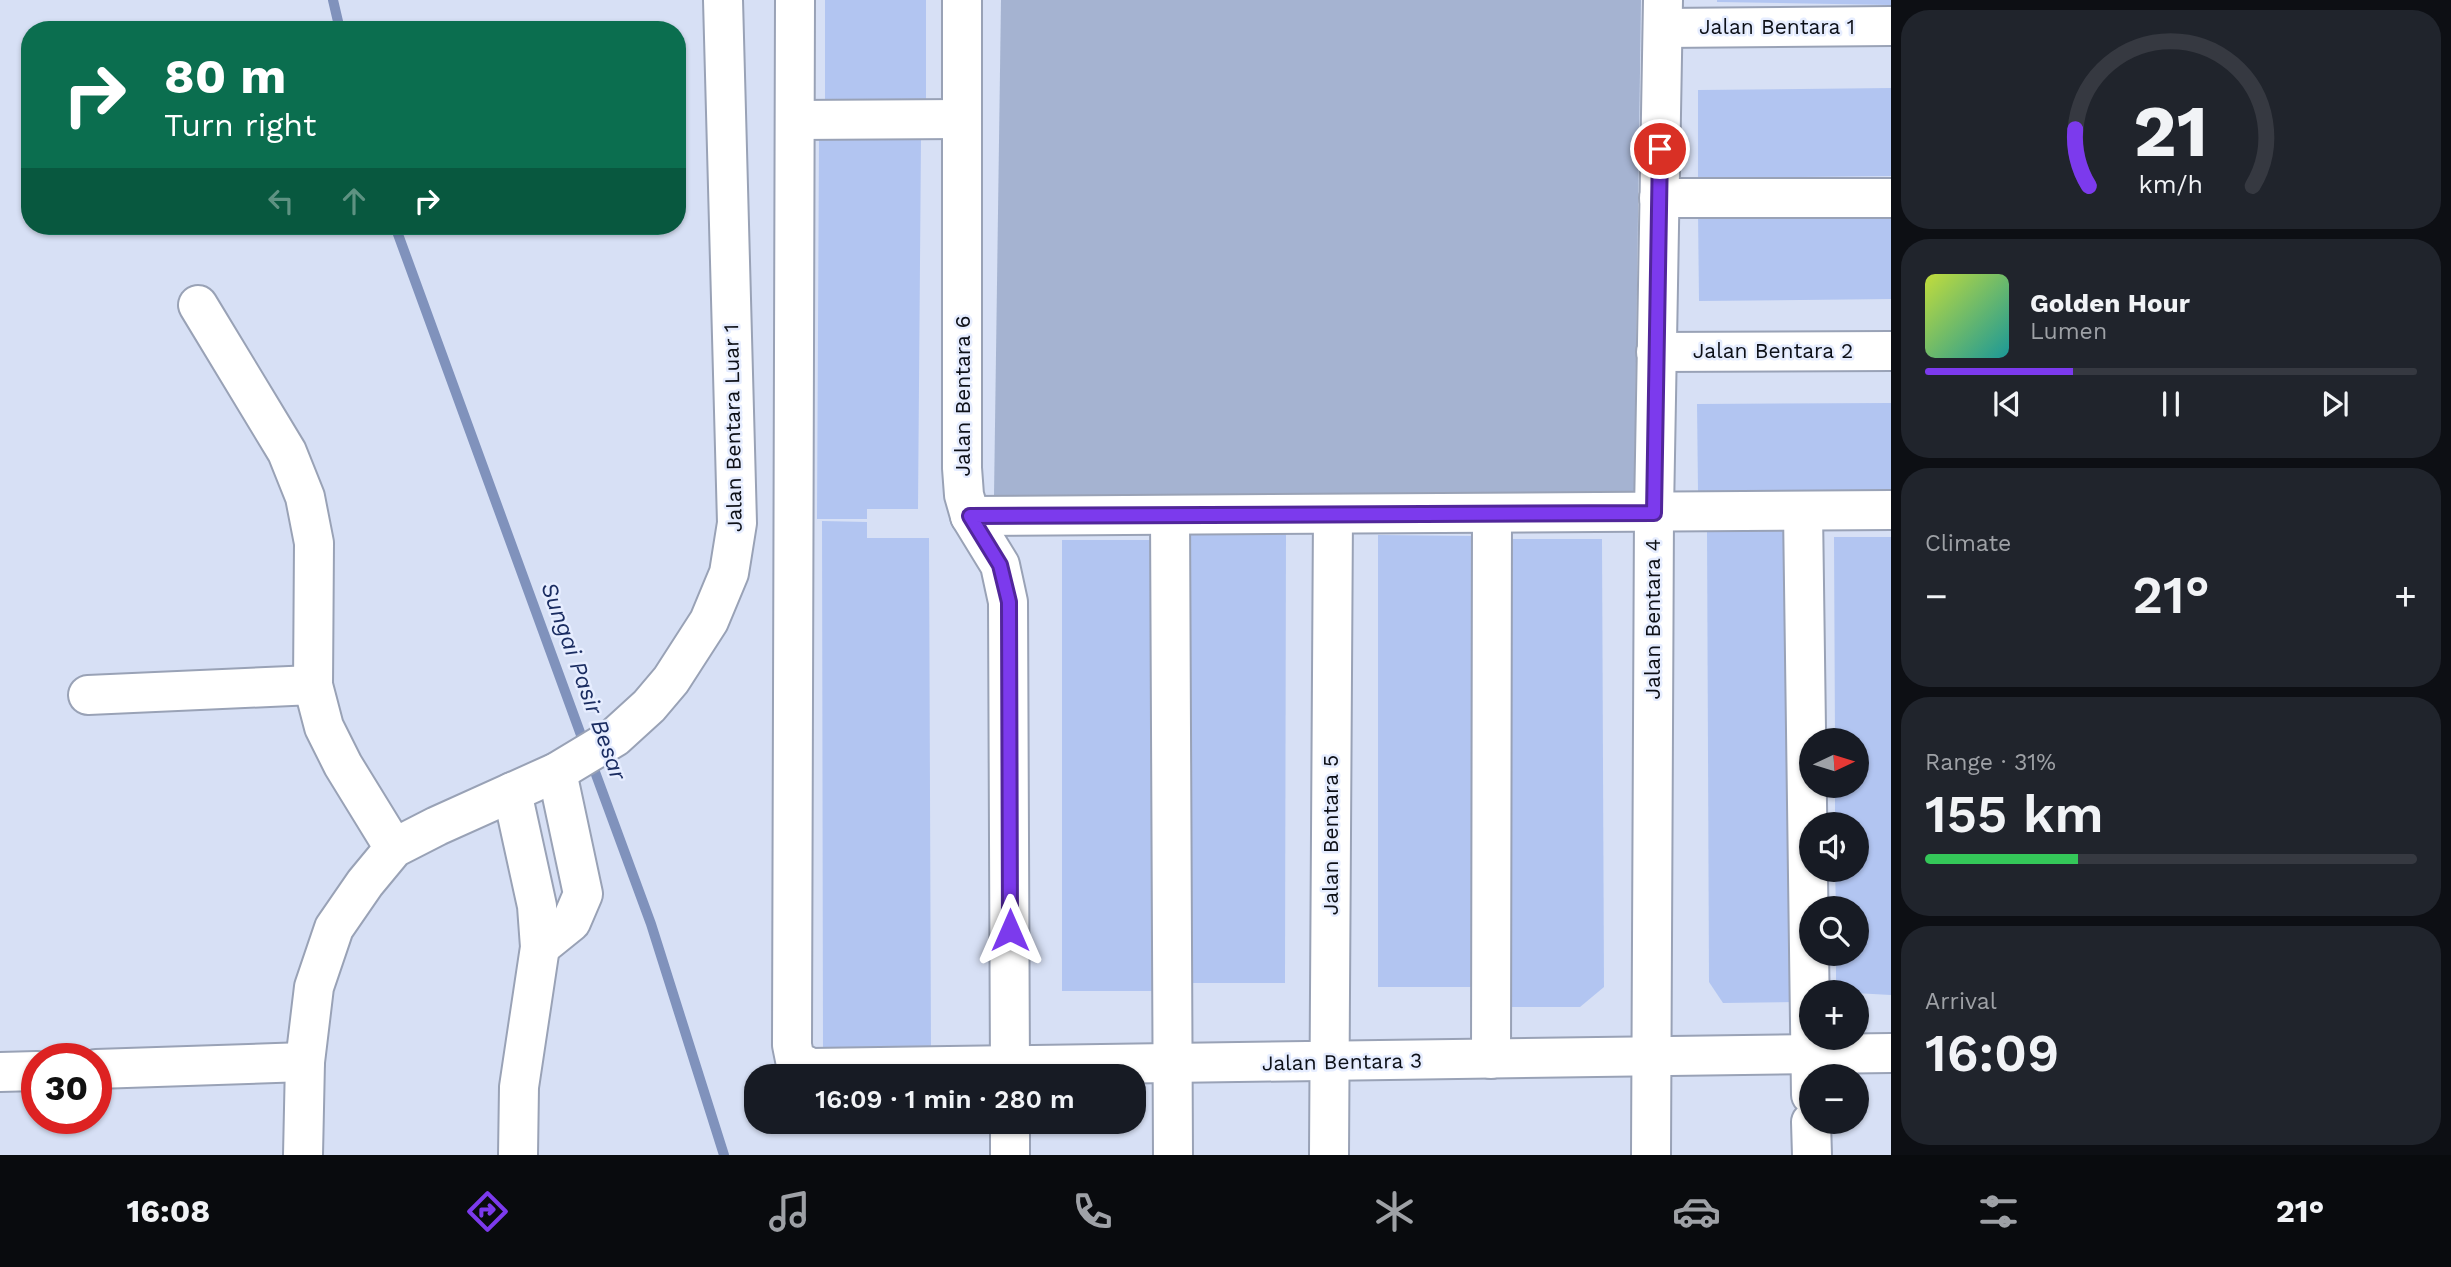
<!DOCTYPE html>
<html lang="en">
<head>
<meta charset="utf-8">
<style>
	body { margin:0; font-family:"Work Sans",sans-serif; background:#20242c; color:#f1f3f6; height:100vh; display:flex; flex-direction:column; font-size:26px; white-space:nowrap }
	* { box-sizing:border-box; margin:0 }
	p { font-size:23px; color:#9ea1a6 }
	.icon { flex:none; width:38px; height:38px; fill:none; stroke:currentColor; stroke-width:2; stroke-linecap:round; stroke-linejoin:round }
	.map { position:relative; flex:1; overflow:hidden }
	.panel { display:flex; flex-direction:column; gap:10px; padding:10px; background:#0d0f14; width:560px }
	.panel>* { flex:none }
	.top-card { position:absolute; left:21px; top:21px; width:665px; height:214px; border-radius:28px; box-shadow:0 2px 5px #0004; background:#0b6e4f; color:#fff; overflow:hidden }
	.needle { width:46px; rotate:86deg }
	.buttons { position:absolute; left:1799px; top:728px; display:grid; gap:14px }
	.buttons a { display:grid; place-items:center; width:70px; height:70px; border-radius:50%; background:#171b24; box-shadow:0 2px 5px #0004; font-size:35px }
	.speed { position:absolute; left:21px; top:1043px; display:flex; gap:14px; font-size:35px; font-weight:700; text-align:center }
	.speed>* { display:grid; place-content:center; width:91px; height:91px; border-radius:50%; background:#171b24; box-shadow:0 2px 5px #0004; line-height:1 }
	.speed .limit { border:10px solid #d22; background:#fff; color:#111 }
	.pin { position:absolute; display:grid; place-items:center; width:60px; height:60px; color:#fff; margin:-30px; border:4px solid #fff; border-radius:50%; box-shadow:0 2px 7px #0007 }
	.me { position:absolute; width:77px; margin:-38px; rotate:0deg; stroke-linejoin:round; filter:drop-shadow(0 0 5px #0008) }
	.turn { display:flex; align-items:center; gap:24px; height:147px; padding:0 28px; font-size:32px }
	.turn .icon { width:91px; height:91px; stroke-width:2.5 }
	.turn b { display:block; font-size:49px; line-height:60px }
	.lanes { display:flex; align-items:center; height:66px; padding:0 28px; background:#0003; justify-content:center; gap:35px; direction:ltr }
	.lanes .off { opacity:.35 }
	.big { font-size:52px; font-weight:600; line-height:1.1 }
	.panel .card { flex:1; display:flex; flex-direction:column; justify-content:center; gap:10px; min-width:0; padding:0 24px; border-radius:28px; background:#20242c }
	.panel .dial { align-items:center; gap:0 }
	.dial svg { height:182px; overflow:visible; fill:none; stroke:#363941; stroke-width:7; stroke-linecap:round; text-anchor:middle }
	.dial text { fill:#f1f3f6; stroke:none }
	.song { display:flex; align-items:center; gap:21px }
	.cover { width:84px; height:84px; border-radius:10px; background:linear-gradient(135deg,hsl(70 70% 55%),hsl(180 70% 35%)) }
	.played { height:7px; border-radius:4px; background:linear-gradient(90deg,#7c3aed 30%,#363941 30%) }
	.keys { display:flex; justify-content:space-around; direction:ltr }
	.heat { display:flex; justify-content:space-between; align-items:center; font-size:38px; direction:ltr }
	.charge { height:10px; border-radius:5px; background:linear-gradient(90deg,#34c759 31%,#363941 0) }
	.trip { position:absolute; left:744px; top:1064px; width:402px; height:70px; border-radius:28px; background:#171b24; box-shadow:0 2px 5px #0004; font-weight:600; line-height:70px; text-align:center }
	.tab-bar { display:flex; height:112px; justify-content:space-around; align-items:center; background:#090b0e; color:#9ea1a6 }
	.tab-bar .icon { width:49px; height:49px }
	.tab-bar .selected { color:#7c3aed }
	.tab-bar b { font-size:32px; color:#f1f3f6 }
	main { display:flex; flex:1; min-height:0 }
	.map>svg:first-child { display:block }
	.green { fill:#a5b3d1 }
	.lines { fill:none; stroke-linecap:round; stroke-linejoin:round }
	.stream { stroke:#8092bc; stroke-width:10 }
	.building { fill:#b2c5f1 }
	.minor-casing { stroke:#99a2b6; stroke-width:42 }
	.minor { stroke:#fff; stroke-width:38 }
	.route-casing { stroke:#51269a; stroke-width:18 }
	.route { stroke:#7c3aed; stroke-width:12 }
	.labels { text-anchor:middle; stroke-width:5; stroke-linejoin:round; paint-order:stroke }
	.street-label { font-size:21px; fill:#0d1017; stroke:#e6edff }
	.water-label { font-size:23px; font-style:italic; fill:#1a2c61; stroke:#e6edff }
</style>
</head>
<body>
<main>
<div class="map">
<svg width="1891" height="1155" viewBox="0 0 1891 1155">
	<rect width="100%" height="100%" fill="#d7e0f5"/>
	<polygon class="green" points="1001,0 1641,0 1634,505 994,496"/>
	<g class="lines">
		<g class="stream">
			<polyline points="333,0 340,30"/>
			<polyline points="395,226 585,746"/>
			<polyline points="591,761 651,924 724,1155"/>
		</g>
	</g>
	<g class="building">
		<polygon points="825,0 926,0 926,109 825,110"/>
		<polygon points="1717,0 1891,0 1891,5 1717,2"/>
		<polygon points="1891,88 1891,176 1698,178 1698,90"/>
		<polygon points="819,138 921,139 918,509 867,509 867,519 817,519"/>
		<polygon points="1891,212 1891,299 1699,301 1698,213"/>
		<polygon points="1891,403 1891,491 1698,492 1697,404"/>
		<polygon points="822,521 867,522 867,538 929,538 931,1050 823,1050"/>
		<polygon points="1707,530 1802,530 1801,1002 1723,1003 1709,982"/>
		<polygon points="1188,532 1286,532 1285,983 1188,983"/>
		<polygon points="1378,535 1475,536 1475,987 1378,987"/>
		<polygon points="1834,537 1891,537 1891,995 1836,992 1836,954 1857,954 1857,908 1836,908 1835,870 1857,870 1857,824 1835,824 1835,786 1857,786 1857,740 1835,740"/>
		<polygon points="1507,539 1602,539 1604,987 1580,1007 1509,1007"/>
		<rect x="1062" y="540" width="97" height="451"/>
	</g>
	<g class="lines">
		<defs>
			<g id="minor">
				<polyline points="795,0 792,1045 795,1060 811,1068 1891,1053"/>
				<polyline points="962,0 962,468 964,495 970,516 1000,565 1008,602 1010,1076"/>
				<polyline points="1663,28 1891,26"/>
				<polyline points="795,120 961,119"/>
				<polyline points="1659,198 1891,198"/>
				<polyline points="198,305 287,452 305,497 314,543 313,685 324,727 343,765 394,848"/>
				<polyline points="1656,352 1891,351"/>
				<polyline points="1803,511 1811,1095"/>
				<polyline points="1170,515 1173,1155"/>
				<polyline points="970,516 1891,510"/>
				<polyline points="88,695 313,685"/>
				<polyline points="512,792 537,906 540,947 519,1087 518,1155"/>
				<polyline points="540,947 571,922 583,894 557,772"/>
				<polyline points="1491,1059 1492,513"/>
				<polyline points="96,1069 305,1062"/>
				<polyline points="0,1072 37,1071"/>
				<polyline points="1010,1122 1010,1155"/>
				<polyline points="1811,1122 1812,1155"/>
				<polyline points="303,1155 305,1062 314,987 334,928 365,883 394,848 437,826 557,772 615,737 649,706 671,680 709,621 729,573 737,523 723,0"/>
				<polyline points="1329,1155 1333,514"/>
				<polyline points="1651,1155 1654,513 1663,0"/>
			</g>
		</defs>
		<use href="#minor" class="minor-casing"/>
		<use href="#minor" class="minor"/>
	</g>
	<g class="lines">
		<defs>
			<polyline id="route" points="1010,930 1009,602 1000,565 970,516 1654,513 1660,149"/>
		</defs>
		<use href="#route" class="route-casing"/>
		<use href="#route" class="route"/>
	</g>
	<g class="labels">
		<g class="street-label">
			<text x="1777" y="34">Jalan Bentara 1</text>
			<text x="1773" y="358">Jalan Bentara 2</text>
			<text transform="translate(963 396) rotate(-90)" y="7">Jalan Bentara 6</text>
			<text transform="translate(733 428) rotate(-91)" y="7">Jalan Bentara Luar 1</text>
			<text transform="translate(1653 619) rotate(-90)" y="7">Jalan Bentara 4</text>
			<text transform="translate(1331 835) rotate(-90)" y="7">Jalan Bentara 5</text>
			<text transform="translate(1342 1062) rotate(-1)" y="7">Jalan Bentara 3</text>
		</g>
		<g class="water-label">
			<text transform="translate(584 681) rotate(70)" y="8">Sungai Pasir Besar</text>
		</g>
	</g>
</svg>
<div class="buttons">
<a><svg class="needle" viewBox="-14 -14 28 28"><path d="M0-13l5 13h-10z" fill="#e53935"/><path d="M0 13l5-13h-10z" fill="#9ea1a6"/></svg></a>
<a><svg class="icon" aria-label="sound" viewBox="0 0 24 24"><path d="M4 9h4l5-4v14l-5-4H4zM17 9q2 3 0 6"/></svg></a>
<a><svg class="icon" aria-label="search" viewBox="0 0 24 24"><circle cx="10" cy="10" r="6"/><path d="M15 15l6 6"/></svg></a>
<a>+</a>
<a>−</a>
</div>
<div class="speed"><div class="limit">30</div></div>
<div class="pin" style="left:1660px;top:149px;background:#d93025"><svg class="icon" aria-label="arrive" viewBox="0 0 24 24"><path d="M6 21V4h12l-3 4 3 4H6"/></svg></div>
<svg class="me" style="left:1010px;top:930px" viewBox="-20 -20 40 40"><path d="M0-17L14 15 0 8-14 15z" fill="#7c3aed" stroke="#fff" stroke-width="4"/></svg>
<div class="trip">16:09 · 1 min · 280 m</div>
<div class="top-card">
<div class="turn"><svg class="icon" aria-label="right" viewBox="0 0 24 24"><path d="M7 20v-9h11M14 6l5 5-5 5"/></svg><div><b>80 m</b>Turn right</div></div>
<div class="lanes"><svg class="icon off" aria-label="left" viewBox="0 0 24 24"><path d="M17 20v-9H6M10 6l-5 5 5 5"/></svg><svg class="icon off" aria-label="ahead" viewBox="0 0 24 24"><path d="M12 20V5M6 11l6-6 6 6"/></svg><svg class="icon" aria-label="right" viewBox="0 0 24 24"><path d="M7 20v-9h11M14 6l5 5-5 5"/></svg></div>
</div>
</div>
<section class="panel">
<div class="card dial"><svg viewBox="0 0 100 80">
<path d="M14 69A42 42 0 1 1 86 69"/>
<path d="M14 69A42 42 0 0 1 8 44" stroke="#7c3aed"/>
<text x="50" y="56" font-size="32" font-weight="700">21</text>
<text x="50" y="72" font-size="11">km/h</text>
</svg></div>
<div class="card">
<div class="song"><i class="cover"></i><div><b>Golden Hour</b><p>Lumen</p></div></div>
<div class="played"></div>
<div class="keys"><svg class="icon" aria-label="previous" viewBox="0 0 24 24"><path d="M18 5L8 12l10 7zM5 5v14"/></svg><svg class="icon" aria-label="pause" viewBox="0 0 24 24"><path d="M8 5v14M16 5v14"/></svg><svg class="icon" aria-label="next" viewBox="0 0 24 24"><path d="M6 5l10 7-10 7zM19 5v14"/></svg></div>
</div>
<div class="card"><p>Climate</p>
<div class="heat"><a>−</a><b class="big">21°</b><a>+</a></div>
</div>
<div class="card"><p>Range · 31%</p><b class="big">155 km</b><div class="charge"></div></div>
<div class="card"><p>Arrival</p><b class="big">16:09</b></div>
</section>
</main>
<nav class="tab-bar">
<b>16:08</b>
<svg class="icon selected" aria-label="directions" viewBox="0 0 24 24"><path d="M12 3l9 9-9 9-9-9zM9 14v-3h6M13 9l2 2-2 2"/></svg>
<svg class="icon" aria-label="music" viewBox="0 0 24 24"><path d="M9 18V5l10-2v13"/><circle cx="6" cy="18" r="3"/><circle cx="16" cy="16" r="3"/></svg>
<svg class="icon" aria-label="phone" viewBox="0 0 24 24"><path d="M5 4h4l2 5-3 2q2 4 5 5l2-3 5 2v4C11 20 4 13 5 4z"/></svg>
<svg class="icon" aria-label="climate" viewBox="0 0 24 24"><path d="M12 3v18M4 7l16 10M4 17L20 7"/></svg>
<svg class="icon" aria-label="car" viewBox="0 0 24 24"><path d="M5 17H2v-5l4-1 3-4h7l3 4 3 1v5h-3M9 17h6M6 11h13"/><circle cx="7" cy="17" r="2"/><circle cx="17" cy="17" r="2"/></svg>
<svg class="icon" aria-label="filters" viewBox="0 0 24 24"><path d="M4 7h16M4 17h16"/><circle cx="9" cy="7" r="2"/><circle cx="15" cy="17" r="2"/></svg>
<b>21°</b>
</nav>
</body>
</html>
